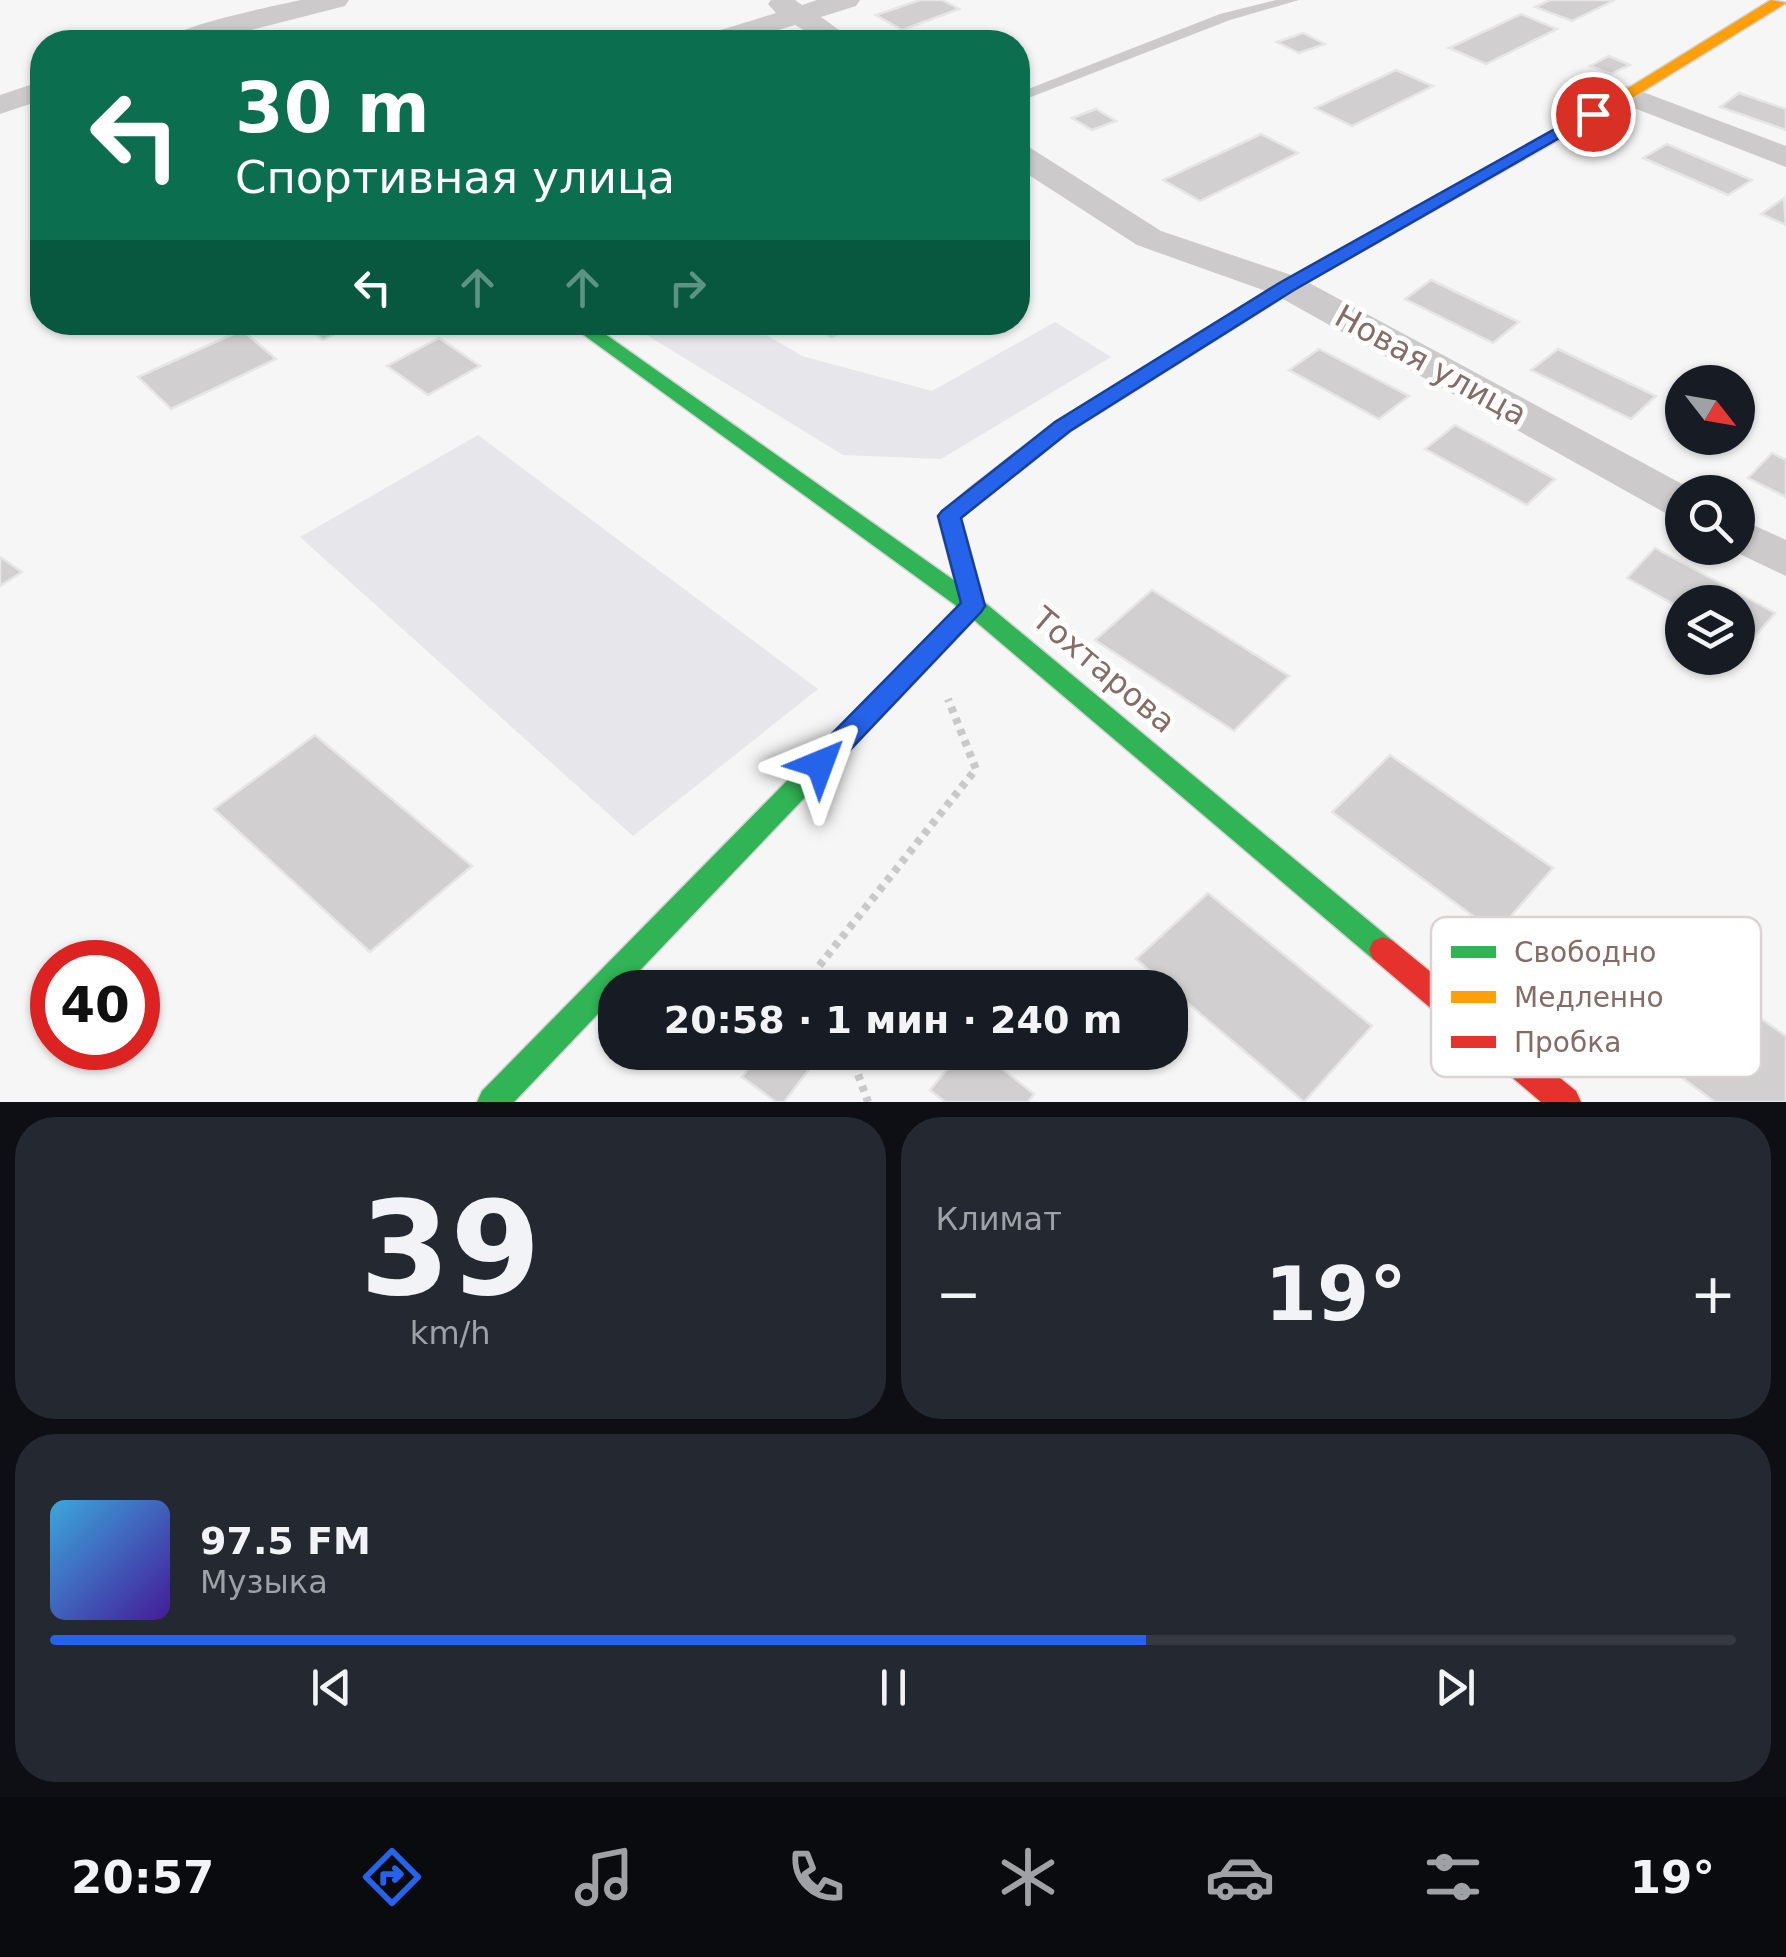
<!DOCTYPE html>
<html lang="ru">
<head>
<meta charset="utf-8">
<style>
	body { margin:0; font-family:"DejaVu Sans",sans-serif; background:#242831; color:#f1f3f6; height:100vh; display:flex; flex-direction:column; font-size:38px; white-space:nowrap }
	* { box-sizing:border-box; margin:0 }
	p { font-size:32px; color:#9ea1a6 }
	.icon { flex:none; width:55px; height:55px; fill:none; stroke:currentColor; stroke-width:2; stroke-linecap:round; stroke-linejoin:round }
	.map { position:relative; height:1102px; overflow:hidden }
	.panel { display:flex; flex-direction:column; gap:15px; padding:15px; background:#0d0f14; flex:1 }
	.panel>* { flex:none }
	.top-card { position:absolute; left:30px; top:30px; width:1000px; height:305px; border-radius:40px; box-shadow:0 2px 8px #0004; background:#0b6e4f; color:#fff; overflow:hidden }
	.needle { width:65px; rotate:121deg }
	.fabs { position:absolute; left:1665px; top:365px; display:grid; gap:20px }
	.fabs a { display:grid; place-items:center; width:90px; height:90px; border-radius:50%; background:#171b24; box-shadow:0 2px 8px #0004; font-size:50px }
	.speed { position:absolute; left:30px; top:940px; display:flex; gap:20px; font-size:50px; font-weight:700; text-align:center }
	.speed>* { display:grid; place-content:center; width:130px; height:130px; border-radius:50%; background:#171b24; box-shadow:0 2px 8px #0004; line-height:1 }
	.speed .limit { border:15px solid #d22; background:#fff; color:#111 }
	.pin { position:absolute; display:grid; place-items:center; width:85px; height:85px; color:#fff; margin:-42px; border:5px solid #fff; border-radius:50%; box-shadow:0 2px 10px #0007 }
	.me { position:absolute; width:110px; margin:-55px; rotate:44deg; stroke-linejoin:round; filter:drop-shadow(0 0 8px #0008) }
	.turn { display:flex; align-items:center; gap:35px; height:210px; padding:0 40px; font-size:45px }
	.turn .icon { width:130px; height:130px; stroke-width:2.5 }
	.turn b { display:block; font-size:70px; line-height:85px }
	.lanes { display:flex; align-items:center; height:95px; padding:0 40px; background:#0003; justify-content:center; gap:50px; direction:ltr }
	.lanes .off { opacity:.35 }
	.big { font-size:75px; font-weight:700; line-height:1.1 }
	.panel .widget { flex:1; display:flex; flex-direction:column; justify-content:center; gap:15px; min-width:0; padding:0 35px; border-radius:40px; background:#242831 }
	.panel .dial { align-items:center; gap:0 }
	.dial b { font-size:130px; line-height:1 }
	.song { display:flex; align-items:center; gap:30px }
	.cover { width:120px; height:120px; border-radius:15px; background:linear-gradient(135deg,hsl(200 70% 55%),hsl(260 70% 35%)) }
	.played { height:10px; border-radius:5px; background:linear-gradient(90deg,#2563eb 65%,#363941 65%) }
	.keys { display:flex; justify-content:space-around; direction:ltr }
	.heat { display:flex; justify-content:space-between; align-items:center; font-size:55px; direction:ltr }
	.panel .tiles { flex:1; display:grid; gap:15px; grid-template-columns:1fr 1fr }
	.widget:last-child { grid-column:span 2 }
	.trip { position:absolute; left:598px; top:970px; width:590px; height:100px; border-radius:40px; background:#171b24; box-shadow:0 2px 8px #0004; font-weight:700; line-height:100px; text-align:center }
	.dock { display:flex; height:160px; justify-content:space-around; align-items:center; background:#090b0e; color:#9ea1a6 }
	.dock .icon { width:70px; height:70px }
	.dock .selected { color:#2563eb }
	.dock b { font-size:45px; color:#f1f3f6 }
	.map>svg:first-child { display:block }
	.green { fill:#e7e6eb }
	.building { fill:#d1cfcf; stroke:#e6e6e6; stroke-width:2.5 }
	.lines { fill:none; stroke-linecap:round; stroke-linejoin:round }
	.fast-casing { stroke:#d4d2d3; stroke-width:3 }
	.slow-casing { stroke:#d4d2d3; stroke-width:3 }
	.jam-casing { stroke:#d4d2d3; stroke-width:3 }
	.path { stroke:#cac8c8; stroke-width:8; stroke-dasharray:6 6; stroke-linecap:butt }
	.lane { fill:#cccaca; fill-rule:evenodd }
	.street { fill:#cccaca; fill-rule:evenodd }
	.fast { fill:#30b455; fill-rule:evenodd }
	.slow { fill:#ff9f0a; fill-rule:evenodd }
	.jam { fill:#e5322d; fill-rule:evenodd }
	.route { fill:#2563eb; stroke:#184099; stroke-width:2.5 }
	.labels { text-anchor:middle; stroke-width:10; stroke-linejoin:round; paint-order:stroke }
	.street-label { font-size:32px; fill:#866c67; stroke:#fff }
	.key { fill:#fff; stroke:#dbd3d1; stroke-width:2.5 }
	.key-label { font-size:28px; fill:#866c67 }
</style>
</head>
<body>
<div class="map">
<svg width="1786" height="1102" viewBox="0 0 1786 1102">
	<rect width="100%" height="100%" fill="#f6f6f7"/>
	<g class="green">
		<polygon points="1055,322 1111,357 941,459 843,455 627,323 746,323 802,356 932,391"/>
		<polygon points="478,435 818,689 633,836 300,537"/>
	</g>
	<g class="building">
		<polygon points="920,0 942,0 959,9 902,30 876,15"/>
		<polygon points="1550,0 1615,0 1572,21 1535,7"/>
		<polygon points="1521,14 1557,29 1486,64 1449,48"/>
		<polygon points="1303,33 1325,44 1299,53 1277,42"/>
		<polygon points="1609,56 1630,65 1611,74 1590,66"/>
		<polygon points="1396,70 1433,86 1352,126 1315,108"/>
		<polygon points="1739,93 1786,109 1786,130 1720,107"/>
		<polygon points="1096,109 1116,121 1092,130 1072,118"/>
		<polygon points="1261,134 1298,153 1200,201 1163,180"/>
		<polygon points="1667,144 1752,180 1728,195 1643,158"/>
		<polygon points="1784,198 1786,225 1761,214"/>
		<polygon points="1431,280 1519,322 1493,343 1405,299"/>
		<polygon points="300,322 357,322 323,340"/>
		<polygon points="813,322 863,322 831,337"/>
		<polygon points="242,330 276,359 171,409 138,377"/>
		<polygon points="439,338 480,366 428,395 387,366"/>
		<polygon points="1319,349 1409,396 1379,419 1289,370"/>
		<polygon points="1558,349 1656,396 1631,419 1531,370"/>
		<polygon points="1455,425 1555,479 1527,505 1425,449"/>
		<polygon points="1772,453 1786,460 1786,497 1748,478"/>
		<polygon points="1655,548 1775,613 1748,645 1738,639 1738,602 1682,602 1682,609 1627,578"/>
		<polygon points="0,557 22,572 0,586"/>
		<polygon points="1152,590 1289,676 1234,731 1095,640"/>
		<polygon points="315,735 472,866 370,952 214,809"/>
		<polygon points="1390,755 1553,868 1496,933 1332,812"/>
		<polygon points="1208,893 1372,1026 1304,1102 1136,959"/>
		<polygon points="1685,966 1786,1036 1786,1102 1715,1102 1629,1039"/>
		<polygon points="761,1052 819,1052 821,1054 784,1102 776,1102 742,1077"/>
		<polygon points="961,1052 981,1052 1034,1094 1028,1102 945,1102 930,1090"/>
	</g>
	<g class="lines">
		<defs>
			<polygon id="fast" points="566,322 588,322 955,581 938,516 969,489 985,489 988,494 961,518 984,602 1393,941 1397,950 1393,959 1383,963 1373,959 974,620 623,988 615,988 615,996 514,1102 477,1102 482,1091 958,607"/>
			<polygon id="slow" points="1771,0 1786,3 1632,98 1309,281 1303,282 1294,277 1622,92"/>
			<g id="jam">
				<polygon points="1303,272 1309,273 1309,281 1069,432 985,499 969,499 966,494 969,489 1055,422"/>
				<polygon points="1383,937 1393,941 1576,1091 1581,1102 1541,1102 1373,959 1369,950 1373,941"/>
			</g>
		</defs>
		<use href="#fast" class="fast-casing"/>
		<use href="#slow" class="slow-casing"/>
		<use href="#jam" class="jam-casing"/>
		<g class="path">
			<polyline points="827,988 819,966 976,769 948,699"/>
			<polyline points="850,1052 868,1102"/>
		</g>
		<polygon class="lane" points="1276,0 1299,0 1230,20 1018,102 1018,93 1220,14"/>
		<g class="street">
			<path d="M 301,0 L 349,0 L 345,6 L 204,42 L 163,42 C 176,25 275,6 301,0 Z"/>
			<polygon points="771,0 795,0 802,5 817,0 860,0 856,6 821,17 856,42 823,42 795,25 739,42 697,42 701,36 776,13 768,4"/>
			<polygon points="42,81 42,100 0,114 0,95"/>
			<polygon points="1627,86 1786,146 1786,167 1616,101 1612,95 1616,89"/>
			<polygon points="1018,144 1029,147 1161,231 1300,278 1697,492 1682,492 1682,518 1667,514 1274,294 1137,245 1018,168"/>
			<polygon points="1738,518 1786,540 1786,576 1727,548 1738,548"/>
		</g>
		<use href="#fast" class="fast"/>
		<use href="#slow" class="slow"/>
		<use href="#jam" class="jam"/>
	</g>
	<polygon class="route" points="1587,111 1601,114 1294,290 1070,431 961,518 985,606 981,612 829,772 820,775 810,772 806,764 810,756 961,603 938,516 942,511 1055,422 1281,282"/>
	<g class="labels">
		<g class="street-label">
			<text transform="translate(1431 365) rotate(29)" y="11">Новая улица</text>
			<text transform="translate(1104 670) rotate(40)" y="11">Тохтарова</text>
		</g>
	</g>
	<rect x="1431" y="917" width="330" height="160" rx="15" class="key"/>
	<rect x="1451" y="946" width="45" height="12" fill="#30b455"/>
	<rect x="1451" y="991" width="45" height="12" fill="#ff9f0a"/>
	<rect x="1451" y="1036" width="45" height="12" fill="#e5322d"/>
	<g class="key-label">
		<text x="1514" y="962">Свободно</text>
		<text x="1514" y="1007">Медленно</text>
		<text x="1514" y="1052">Пробка</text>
	</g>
</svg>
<div class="fabs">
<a><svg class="needle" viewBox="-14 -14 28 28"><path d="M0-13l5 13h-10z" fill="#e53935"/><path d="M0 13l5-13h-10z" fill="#9ea1a6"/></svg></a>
<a><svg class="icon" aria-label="search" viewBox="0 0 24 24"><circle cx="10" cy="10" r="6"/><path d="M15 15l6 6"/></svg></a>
<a><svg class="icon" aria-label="layers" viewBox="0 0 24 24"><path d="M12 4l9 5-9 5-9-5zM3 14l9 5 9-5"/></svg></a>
</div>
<div class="speed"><div class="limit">40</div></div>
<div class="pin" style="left:1593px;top:114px;background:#d93025"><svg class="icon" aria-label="arrive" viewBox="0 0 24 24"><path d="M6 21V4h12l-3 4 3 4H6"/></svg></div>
<svg class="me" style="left:820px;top:764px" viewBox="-20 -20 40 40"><path d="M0-17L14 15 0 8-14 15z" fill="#2563eb" stroke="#fff" stroke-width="4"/></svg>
<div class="trip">20:58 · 1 мин · 240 m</div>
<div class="top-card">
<div class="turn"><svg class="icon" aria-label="left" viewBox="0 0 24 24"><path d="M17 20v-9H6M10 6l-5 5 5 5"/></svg><div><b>30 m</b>Спортивная улица</div></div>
<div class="lanes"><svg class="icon" aria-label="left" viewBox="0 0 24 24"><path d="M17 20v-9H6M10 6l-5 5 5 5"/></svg><svg class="icon off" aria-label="ahead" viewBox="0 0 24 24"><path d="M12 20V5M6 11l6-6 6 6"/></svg><svg class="icon off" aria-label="ahead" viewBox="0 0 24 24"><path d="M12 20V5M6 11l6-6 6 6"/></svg><svg class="icon off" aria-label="right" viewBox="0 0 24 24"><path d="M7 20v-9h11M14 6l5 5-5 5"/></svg></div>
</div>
</div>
<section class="panel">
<div class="tiles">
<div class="widget dial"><b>39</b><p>km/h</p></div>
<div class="widget"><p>Климат</p>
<div class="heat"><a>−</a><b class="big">19°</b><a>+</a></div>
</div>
<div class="widget">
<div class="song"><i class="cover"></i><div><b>97.5 FM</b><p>Музыка</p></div></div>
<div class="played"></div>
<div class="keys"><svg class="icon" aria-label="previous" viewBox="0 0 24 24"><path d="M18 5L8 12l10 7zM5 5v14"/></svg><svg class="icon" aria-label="pause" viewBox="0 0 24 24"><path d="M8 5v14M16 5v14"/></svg><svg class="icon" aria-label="next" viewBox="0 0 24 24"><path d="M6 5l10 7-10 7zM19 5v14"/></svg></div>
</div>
</div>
</section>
<nav class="dock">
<b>20:57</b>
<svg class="icon selected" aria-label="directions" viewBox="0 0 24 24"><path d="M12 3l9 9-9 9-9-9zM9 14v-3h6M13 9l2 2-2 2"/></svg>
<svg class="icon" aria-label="music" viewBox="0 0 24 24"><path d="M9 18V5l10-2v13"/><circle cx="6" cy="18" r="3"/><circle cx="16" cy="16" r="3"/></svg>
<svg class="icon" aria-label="phone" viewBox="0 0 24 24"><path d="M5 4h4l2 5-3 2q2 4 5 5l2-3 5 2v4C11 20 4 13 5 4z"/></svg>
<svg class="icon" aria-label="climate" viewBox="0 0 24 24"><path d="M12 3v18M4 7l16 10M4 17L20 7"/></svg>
<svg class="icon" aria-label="car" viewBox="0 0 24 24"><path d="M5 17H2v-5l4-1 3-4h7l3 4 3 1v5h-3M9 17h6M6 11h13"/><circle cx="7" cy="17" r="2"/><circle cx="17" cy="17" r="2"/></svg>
<svg class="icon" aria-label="filters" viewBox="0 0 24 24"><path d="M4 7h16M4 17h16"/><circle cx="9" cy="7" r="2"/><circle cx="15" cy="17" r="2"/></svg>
<b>19°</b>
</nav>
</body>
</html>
